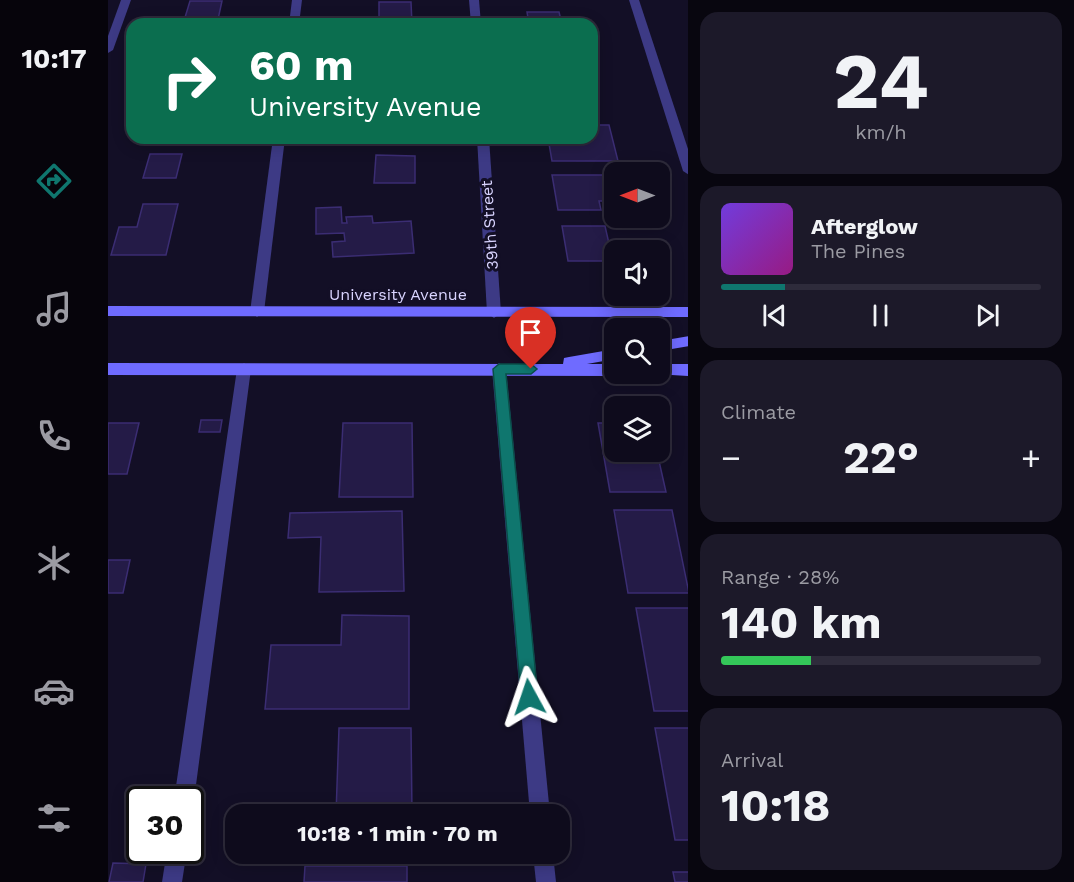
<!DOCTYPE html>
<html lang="en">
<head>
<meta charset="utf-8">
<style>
	body { margin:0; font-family:"Work Sans",sans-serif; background:#1c1929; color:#f1f3f6; height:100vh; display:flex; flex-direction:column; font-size:22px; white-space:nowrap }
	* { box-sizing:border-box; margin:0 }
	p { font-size:20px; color:#9b9ba3 }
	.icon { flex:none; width:33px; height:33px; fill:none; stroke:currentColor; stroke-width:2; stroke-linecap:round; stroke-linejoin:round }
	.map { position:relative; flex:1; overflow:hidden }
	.sheet { display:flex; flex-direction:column; gap:12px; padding:12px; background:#08060f; width:386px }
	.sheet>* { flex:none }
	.guide { position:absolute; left:18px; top:18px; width:472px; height:126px; border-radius:18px; box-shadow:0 3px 15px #0003,0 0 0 2px #2e2b3b; background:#0b6e4f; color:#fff; overflow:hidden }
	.needle { width:39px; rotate:270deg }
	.controls { position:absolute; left:496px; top:162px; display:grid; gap:12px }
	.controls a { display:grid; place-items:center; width:66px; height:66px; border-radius:12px; background:#0e0b1c; box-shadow:0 3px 15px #0003,0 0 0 2px #2e2b3b; font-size:30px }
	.speed { position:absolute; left:18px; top:786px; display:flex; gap:12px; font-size:30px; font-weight:700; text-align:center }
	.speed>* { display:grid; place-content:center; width:78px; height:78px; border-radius:50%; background:#0e0b1c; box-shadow:0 3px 15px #0003,0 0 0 2px #2e2b3b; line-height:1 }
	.speed .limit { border:3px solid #111; border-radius:9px; background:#fff; color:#111 }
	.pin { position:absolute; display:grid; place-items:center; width:51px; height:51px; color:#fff; margin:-62px -26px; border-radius:50% 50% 50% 0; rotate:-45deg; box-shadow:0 0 6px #0007 }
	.pin .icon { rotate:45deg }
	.me { position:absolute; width:66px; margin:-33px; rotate:355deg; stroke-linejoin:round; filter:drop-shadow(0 0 4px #0008) }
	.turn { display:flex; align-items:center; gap:21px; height:126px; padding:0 24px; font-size:27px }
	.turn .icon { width:78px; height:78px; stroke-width:2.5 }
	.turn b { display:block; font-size:42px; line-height:51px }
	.big { font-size:45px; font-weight:700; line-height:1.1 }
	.sheet .card { flex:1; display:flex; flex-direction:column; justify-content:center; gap:9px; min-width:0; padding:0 21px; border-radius:18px; background:#1c1929 }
	.sheet .dial { align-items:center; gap:0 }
	.dial b { font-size:78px; line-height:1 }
	.song { display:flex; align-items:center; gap:18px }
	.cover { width:72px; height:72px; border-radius:9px; background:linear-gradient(135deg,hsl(260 70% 55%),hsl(310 70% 35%)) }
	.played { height:6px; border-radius:3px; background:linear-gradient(90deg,#0f766e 20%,#2e2b3b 20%) }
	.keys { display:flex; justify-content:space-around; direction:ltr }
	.heat { display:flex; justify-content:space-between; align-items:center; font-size:33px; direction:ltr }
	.charge { height:9px; border-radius:4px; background:linear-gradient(90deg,#34c759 28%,#2e2b3b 0) }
	.trip { position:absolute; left:117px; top:804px; width:345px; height:60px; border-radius:18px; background:#0e0b1c; box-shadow:0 3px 15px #0003,0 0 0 2px #2e2b3b; font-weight:700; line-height:60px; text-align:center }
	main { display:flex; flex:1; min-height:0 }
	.dock { display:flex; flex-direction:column; width:108px; justify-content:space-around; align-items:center; background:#06040b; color:#9b9ba3 }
	.dock .icon { width:42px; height:42px }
	.dock .on { color:#0f766e }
	.dock b { font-size:27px; color:#f1f3f6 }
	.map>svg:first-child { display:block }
	.building { fill:#241b47; stroke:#3b2d73; stroke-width:1.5 }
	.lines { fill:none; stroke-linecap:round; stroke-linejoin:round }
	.lane { fill:#3d3a85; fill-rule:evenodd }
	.street { fill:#3d3a85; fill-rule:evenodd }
	.secondary { fill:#6f6bff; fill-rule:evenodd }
	.route { fill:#0f766e; stroke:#0a4d48; stroke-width:1.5 }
	.labels { text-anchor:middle; stroke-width:6; stroke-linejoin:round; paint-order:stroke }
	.street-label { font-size:16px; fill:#d9d4ff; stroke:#130f26 }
</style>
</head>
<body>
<main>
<nav class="dock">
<b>10:17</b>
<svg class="icon on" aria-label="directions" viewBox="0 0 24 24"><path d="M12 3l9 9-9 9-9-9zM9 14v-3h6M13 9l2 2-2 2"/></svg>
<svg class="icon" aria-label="music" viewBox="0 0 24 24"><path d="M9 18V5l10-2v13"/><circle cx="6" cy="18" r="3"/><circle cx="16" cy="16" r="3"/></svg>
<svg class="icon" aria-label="phone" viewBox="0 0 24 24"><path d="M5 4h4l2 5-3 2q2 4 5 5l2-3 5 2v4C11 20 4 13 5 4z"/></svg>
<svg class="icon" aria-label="climate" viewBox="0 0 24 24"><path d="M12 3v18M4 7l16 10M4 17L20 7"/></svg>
<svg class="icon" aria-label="car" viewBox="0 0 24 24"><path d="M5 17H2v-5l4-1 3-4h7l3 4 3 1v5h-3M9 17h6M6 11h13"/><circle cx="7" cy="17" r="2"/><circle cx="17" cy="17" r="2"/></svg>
<svg class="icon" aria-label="filters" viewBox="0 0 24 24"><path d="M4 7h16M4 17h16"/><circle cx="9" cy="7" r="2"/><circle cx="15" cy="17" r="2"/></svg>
</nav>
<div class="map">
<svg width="581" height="882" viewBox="0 0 581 882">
	<rect width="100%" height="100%" fill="#130f26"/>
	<g class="building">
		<polygon points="82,1 114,1 109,24 75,24"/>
		<polygon points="271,2 303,2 304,24 271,24"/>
		<polygon points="419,12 451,12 454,24 421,24"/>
		<polygon points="484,125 501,125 510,161 444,161 440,138 484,138"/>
		<polygon points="43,138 91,138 90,141 42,141"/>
		<polygon points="42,154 74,154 68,178 35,178"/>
		<polygon points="268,155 307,156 307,183 266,183"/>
		<polygon points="444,175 504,175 507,201 491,201 493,210 450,210"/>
		<polygon points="35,204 70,204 58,255 3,255 11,227 29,227"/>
		<polygon points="233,207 234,223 239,223 238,217 264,216 265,223 303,221 306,253 225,257 224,242 237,241 236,233 208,234 208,208"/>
		<polygon points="454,226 497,226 505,261 460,261"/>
		<polygon points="93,420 114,420 112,432 91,432"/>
		<polygon points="0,423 31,423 19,474 0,474"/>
		<polygon points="235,423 304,423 305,497 231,497"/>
		<polygon points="490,423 507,423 507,452 549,452 558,492 502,492"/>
		<polygon points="506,510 564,510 581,593 520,593"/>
		<polygon points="294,511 296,591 211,592 213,537 180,538 182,513"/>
		<polygon points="0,560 22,560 15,593 0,593"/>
		<polygon points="528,608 581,608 581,711 546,711"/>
		<polygon points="234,615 301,616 301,709 157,709 163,645 233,645"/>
		<polygon points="231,728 303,728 304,814 228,814"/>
		<polygon points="547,728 581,728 581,840 567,840"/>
		<polygon points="5,863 38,864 35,882 1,882"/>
		<polygon points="197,866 299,866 299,882 196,882"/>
		<polygon points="565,872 581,872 581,882 567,882"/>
	</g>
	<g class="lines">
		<g class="lane">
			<polygon points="184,0 194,0 191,24 181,24"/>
			<polygon points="521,0 531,0 581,152 581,175 575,171"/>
			<polygon points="165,138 177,138 156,312 149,317 142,312"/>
			<polygon points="136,363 143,369 86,800 82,807 82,800 66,800 129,369"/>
			<polygon points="59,850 79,850 74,882 54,882"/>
		</g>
		<g class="street">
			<polygon points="13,0 23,0 5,50 0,53 0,36"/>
			<polygon points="361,0 371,0 373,24 363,24"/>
			<polygon points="369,138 381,138 393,313 386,318 379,313"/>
			<polygon points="391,363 398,369 442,814 422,814 384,369"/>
			<polygon points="425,854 445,854 448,882 428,882"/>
		</g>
		<g class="secondary">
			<polygon points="0,306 581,307 581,317 0,316"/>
			<polygon points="581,336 581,346 552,351 552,341"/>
			<polygon points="507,349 507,359 479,364 507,364 507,374 512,374 507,376 0,375 0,363 455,364 456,358 461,357"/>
			<polygon points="552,364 581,364 581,376 547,374 552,374"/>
		</g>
	</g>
	<polygon class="route" points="391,364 423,364 429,369 423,374 398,374 430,697 427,703 421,706 415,703 413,697 385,369"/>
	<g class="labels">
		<g class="street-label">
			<text transform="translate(381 225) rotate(-94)" y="6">39th Street</text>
			<text x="290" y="300">University Avenue</text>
		</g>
	</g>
</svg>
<div class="controls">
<a><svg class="needle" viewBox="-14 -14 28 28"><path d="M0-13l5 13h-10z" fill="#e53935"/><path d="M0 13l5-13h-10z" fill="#9b9ba3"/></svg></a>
<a><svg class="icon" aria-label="sound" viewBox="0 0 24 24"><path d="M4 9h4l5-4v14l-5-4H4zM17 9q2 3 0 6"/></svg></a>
<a><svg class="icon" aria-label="search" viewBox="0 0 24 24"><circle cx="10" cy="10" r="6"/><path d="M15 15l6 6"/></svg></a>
<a><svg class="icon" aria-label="layers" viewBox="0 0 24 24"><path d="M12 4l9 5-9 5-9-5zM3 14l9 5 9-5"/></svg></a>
</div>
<div class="speed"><div class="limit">30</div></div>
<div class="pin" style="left:423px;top:369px;background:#d93025"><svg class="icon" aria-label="arrive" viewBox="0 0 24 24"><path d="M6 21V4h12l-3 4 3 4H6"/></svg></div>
<svg class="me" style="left:421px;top:697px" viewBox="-20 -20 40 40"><path d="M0-17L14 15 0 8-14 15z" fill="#0f766e" stroke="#fff" stroke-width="4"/></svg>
<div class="trip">10:18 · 1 min · 70 m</div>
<div class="guide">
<div class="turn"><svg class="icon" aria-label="right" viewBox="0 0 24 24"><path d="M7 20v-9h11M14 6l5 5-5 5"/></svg><div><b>60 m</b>University Avenue</div></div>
</div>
</div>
<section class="sheet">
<div class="card dial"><b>24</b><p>km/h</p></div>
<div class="card">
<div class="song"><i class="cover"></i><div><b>Afterglow</b><p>The Pines</p></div></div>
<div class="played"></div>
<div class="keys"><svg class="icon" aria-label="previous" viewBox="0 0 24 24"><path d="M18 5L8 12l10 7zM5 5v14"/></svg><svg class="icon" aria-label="pause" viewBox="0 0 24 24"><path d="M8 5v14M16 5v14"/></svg><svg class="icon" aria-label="next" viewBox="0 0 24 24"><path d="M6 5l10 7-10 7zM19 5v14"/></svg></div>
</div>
<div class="card"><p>Climate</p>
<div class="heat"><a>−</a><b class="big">22°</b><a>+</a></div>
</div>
<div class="card"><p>Range · 28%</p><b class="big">140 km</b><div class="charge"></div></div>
<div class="card"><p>Arrival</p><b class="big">10:18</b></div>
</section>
</main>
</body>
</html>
